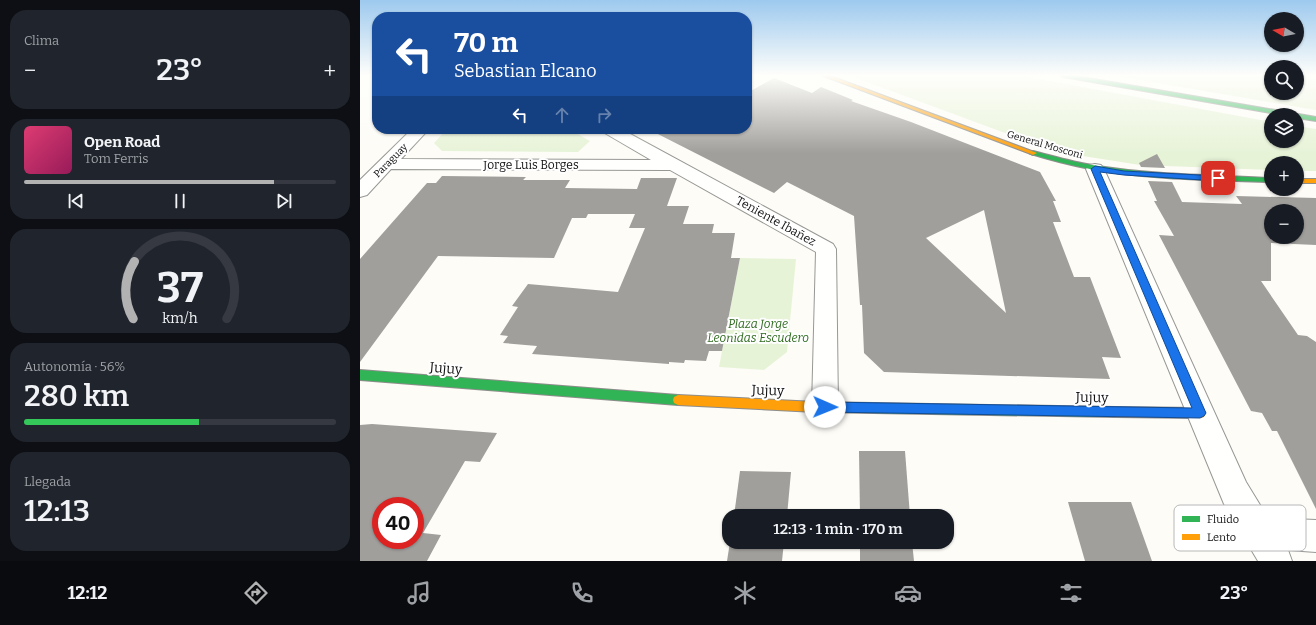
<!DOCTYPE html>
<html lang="es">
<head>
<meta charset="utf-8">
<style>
	body { margin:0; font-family:Bitter,serif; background:#20242c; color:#f1f3f6; height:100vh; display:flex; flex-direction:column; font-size:15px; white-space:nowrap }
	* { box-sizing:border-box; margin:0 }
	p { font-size:13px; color:#9ea1a6 }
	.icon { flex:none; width:22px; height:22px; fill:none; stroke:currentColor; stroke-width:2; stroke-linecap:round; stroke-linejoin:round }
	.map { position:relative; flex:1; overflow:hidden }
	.details { display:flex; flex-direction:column; gap:10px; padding:10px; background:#0d0f14; width:360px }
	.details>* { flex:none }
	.hud { position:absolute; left:12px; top:12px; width:380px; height:122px; border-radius:16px; box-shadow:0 1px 3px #0004; background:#1a4fa0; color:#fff; overflow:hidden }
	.needle { width:26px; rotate:280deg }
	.tools { position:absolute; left:904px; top:12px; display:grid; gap:8px }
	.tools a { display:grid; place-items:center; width:40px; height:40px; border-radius:50%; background:#171b24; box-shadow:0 1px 3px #0004; font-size:20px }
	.speed { position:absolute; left:12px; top:497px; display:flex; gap:8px; font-size:20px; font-weight:700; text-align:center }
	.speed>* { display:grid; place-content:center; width:52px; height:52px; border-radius:50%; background:#171b24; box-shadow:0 1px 3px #0004; line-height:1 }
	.speed .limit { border:6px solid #d22; background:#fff; color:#111 }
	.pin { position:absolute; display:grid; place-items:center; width:34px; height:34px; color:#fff; margin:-17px; border-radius:8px; box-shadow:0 2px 6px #0006 }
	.me { position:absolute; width:44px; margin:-22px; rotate:91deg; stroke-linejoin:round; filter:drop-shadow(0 0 3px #0008) }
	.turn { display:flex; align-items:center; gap:14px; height:84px; padding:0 16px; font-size:18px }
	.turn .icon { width:52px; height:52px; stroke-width:2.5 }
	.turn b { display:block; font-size:28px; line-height:34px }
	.lanes { display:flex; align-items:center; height:38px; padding:0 16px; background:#0003; justify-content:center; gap:20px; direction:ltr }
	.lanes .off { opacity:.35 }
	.big { font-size:30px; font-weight:600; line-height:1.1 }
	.details .widget { flex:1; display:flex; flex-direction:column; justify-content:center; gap:6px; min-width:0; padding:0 14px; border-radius:16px; background:#20242c }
	.details .dial { align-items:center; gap:0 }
	.dial svg { height:104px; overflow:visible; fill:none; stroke:#363941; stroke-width:7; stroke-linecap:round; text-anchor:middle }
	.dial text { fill:#f1f3f6; stroke:none }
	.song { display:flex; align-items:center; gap:12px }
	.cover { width:48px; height:48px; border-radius:6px; background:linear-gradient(135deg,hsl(340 70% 55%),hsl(330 70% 35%)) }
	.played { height:4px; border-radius:2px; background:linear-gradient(90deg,#b2b2b3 80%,#363941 80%) }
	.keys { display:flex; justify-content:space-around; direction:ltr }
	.heat { display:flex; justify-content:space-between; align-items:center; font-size:22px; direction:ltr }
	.charge { height:6px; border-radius:3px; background:linear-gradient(90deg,#34c759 56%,#363941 0) }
	.trip { position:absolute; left:362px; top:509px; width:232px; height:40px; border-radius:16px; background:#171b24; box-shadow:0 1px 3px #0004; font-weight:600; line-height:40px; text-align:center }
	.menu { display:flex; height:64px; justify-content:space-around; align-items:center; background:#090b0e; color:#9ea1a6 }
	.menu .icon { width:28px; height:28px }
	.menu .current { color:#b2b2b3 }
	.menu b { font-size:18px; color:#f1f3f6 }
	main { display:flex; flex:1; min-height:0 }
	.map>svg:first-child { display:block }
	.green { fill:#e7f3d7 }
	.building { fill:#a19f9c; fill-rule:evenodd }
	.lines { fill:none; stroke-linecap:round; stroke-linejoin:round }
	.street-casing { stroke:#979795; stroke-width:2 }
	.fast-casing { stroke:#8e8d8b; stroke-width:2 }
	.slow-casing { stroke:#8e8d8b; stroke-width:2 }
	.street { fill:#fffffe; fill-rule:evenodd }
	.fast { fill:#30b455; fill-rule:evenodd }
	.slow { fill:#ff9f0a; fill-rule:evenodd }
	.route { fill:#1a73e8; stroke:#114b97 }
	.labels { text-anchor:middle; stroke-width:4; stroke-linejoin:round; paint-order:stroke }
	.far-street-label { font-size:10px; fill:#111; stroke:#fff }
	.street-label { font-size:12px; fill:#111; stroke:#fff }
	.park-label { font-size:12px; font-style:italic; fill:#2f6b1f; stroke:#fff }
	.near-street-label { font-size:14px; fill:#111; stroke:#fff }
	.key { fill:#fff; stroke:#b8b8b8; stroke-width:1 }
	.key-label { font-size:11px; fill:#111 }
</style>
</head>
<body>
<main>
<section class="details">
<div class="widget"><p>Clima</p>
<div class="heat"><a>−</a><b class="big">23°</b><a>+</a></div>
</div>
<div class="widget">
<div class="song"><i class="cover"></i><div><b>Open Road</b><p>Tom Ferris</p></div></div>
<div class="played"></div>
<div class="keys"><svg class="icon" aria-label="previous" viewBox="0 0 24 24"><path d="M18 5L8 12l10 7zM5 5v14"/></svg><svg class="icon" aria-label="pause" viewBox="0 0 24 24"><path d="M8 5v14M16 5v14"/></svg><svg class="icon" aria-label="next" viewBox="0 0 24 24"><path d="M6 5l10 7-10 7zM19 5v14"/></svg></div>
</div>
<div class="widget dial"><svg viewBox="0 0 100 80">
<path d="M14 69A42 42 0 1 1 86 69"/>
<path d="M14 69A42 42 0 0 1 15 25" stroke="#b2b2b3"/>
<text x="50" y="56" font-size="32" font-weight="700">37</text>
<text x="50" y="72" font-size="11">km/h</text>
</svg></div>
<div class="widget"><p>Autonomía · 56%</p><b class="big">280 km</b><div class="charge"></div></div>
<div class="widget"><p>Llegada</p><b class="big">12:13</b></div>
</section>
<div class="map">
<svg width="956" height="561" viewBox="0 0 956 561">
	<rect width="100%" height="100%" fill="#fdfcf7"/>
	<g class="green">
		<polygon points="488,75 658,75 911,122 911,141 937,141 937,126 956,129 956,171 937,171 937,163 911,163 911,170 780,165 710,154 664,140"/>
		<polygon points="751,75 911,75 911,93 937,93 937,76 956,79 956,110"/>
		<polygon points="87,129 209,129 230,141 218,152 82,151 74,143"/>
		<polygon points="380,258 436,259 427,352 404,370 359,367"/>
	</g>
	<g class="building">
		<path d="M 414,78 L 452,93 L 461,87 L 493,100 L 491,101 L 551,122 L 680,172 L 696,201 L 693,201 L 701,222 L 693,222 L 714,277 L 730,277 L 761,358 L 742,357 L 750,379 L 524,372 L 504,353 L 502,305 L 500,305 L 494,216 L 427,182 L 414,193 L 288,129 L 387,129 L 387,93 ZM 624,210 L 646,313 L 566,238 Z"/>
		<polygon points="797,154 805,168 781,167 779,163"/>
		<polygon points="82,176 166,177 163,180 210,180 205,188 277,189 281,178 317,178 307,206 329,206 323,224 354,224 352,233 375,233 371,258 380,258 362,351 349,351 346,361 325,360 324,363 309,362 309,364 172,354 177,346 143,343 148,336 140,335 158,307 152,306 168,284 258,292 285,228 269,228 275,214 228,214 226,218 212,218 194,258 78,256 0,362 0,259 67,183 76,183"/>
		<path d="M 788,181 L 812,182 L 822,202 L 882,204 L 876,196 L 956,198 L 956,245 L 911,243 L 911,281 L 901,281 L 938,335 L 947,336 L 956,342 L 956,509 L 917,431 L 912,431 L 902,413 L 891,411 L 799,235 L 814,236 L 794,201 L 797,201 ZM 911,211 L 937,211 L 937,237 L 911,237 Z"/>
		<path d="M 12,424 L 137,433 L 120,462 L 105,461 L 63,533 L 81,535 L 67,561 L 0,561 L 0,425 ZM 21,506 L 55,506 L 55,540 L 21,540 Z"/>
		<polygon points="499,451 545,451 550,516 500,516"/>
		<polygon points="380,471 431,472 427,516 374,516"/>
		<polygon points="708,502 771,502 792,561 725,561"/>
		<polygon points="370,542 424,542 422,561 367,561"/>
		<polygon points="500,542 552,542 554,561 500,561"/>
	</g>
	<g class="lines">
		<defs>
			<g id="street">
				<polygon points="52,129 69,129 41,159 291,160 243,132 241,129 261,129 473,244 476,249 478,407 474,416 465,419 456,416 452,407 456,252 310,170 31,169 7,195 0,197 0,180"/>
				<polygon points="735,164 741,165 744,169 886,482 908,518 956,520 956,552 928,550 932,561 898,561 864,504 726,169 729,165"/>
			</g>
			<g id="fast">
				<polygon points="700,75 711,75 956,117 956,121 937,118 937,115 922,115 703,77"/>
				<path d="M 673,151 C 693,156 712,162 732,165 C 791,175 851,175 911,178 L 911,182 C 851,180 790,180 730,169 C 710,165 690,160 671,154 L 669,153 Z"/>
				<polygon points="0,370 318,395 322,397 323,400 322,403 318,405 0,380"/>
				<polygon points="456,402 755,407 759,408 761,412 759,416 755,417 456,412 452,411 451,407 452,403"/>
			</g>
			<g id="slow">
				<polygon points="461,75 468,75 677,153 673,155 671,154"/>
				<rect x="937" y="179" width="19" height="4"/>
				<polygon points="318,395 456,402 460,403 461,407 460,411 456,412 318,405 314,403 313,400 314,397"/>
				<polygon points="755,407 840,408 844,409 846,413 844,417 840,418 755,417 751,416 749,412 751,408"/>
			</g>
		</defs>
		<use href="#street" class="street-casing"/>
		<use href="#fast" class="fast-casing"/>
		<use href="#slow" class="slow-casing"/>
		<use href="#street" class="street"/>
		<use href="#fast" class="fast"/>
		<use href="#slow" class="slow"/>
	</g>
	<linearGradient id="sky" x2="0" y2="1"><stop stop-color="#9dc9ee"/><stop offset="0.49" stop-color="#fefefb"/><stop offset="1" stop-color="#fefefb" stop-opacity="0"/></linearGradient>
	<rect width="956" height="153" fill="url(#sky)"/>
	<polygon class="route" points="735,166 764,171 858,176 862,178 858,181 764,175 740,172 846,413 844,416 840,418 465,412 461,410 459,407 461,403 465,402 832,408 731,169"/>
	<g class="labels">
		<g class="far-street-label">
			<text transform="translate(685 144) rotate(16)" y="4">General Mosconi</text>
			<text transform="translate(30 160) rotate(-45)" y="4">Paraguay</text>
		</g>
		<g class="street-label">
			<text x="171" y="169">Jorge Luis Borges</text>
			<text transform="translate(416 221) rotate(29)" y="4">Teniente Ibañez</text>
		</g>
		<g class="park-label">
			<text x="398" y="328">Plaza Jorge<tspan x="398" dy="14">Leonidas Escudero</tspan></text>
		</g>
		<g class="near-street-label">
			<text transform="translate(86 368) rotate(5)" y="5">Jujuy</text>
			<text transform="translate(408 390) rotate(2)" y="5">Jujuy</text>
			<text transform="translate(732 397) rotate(1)" y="5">Jujuy</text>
		</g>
	</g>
	<rect x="814" y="505" width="132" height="46" rx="6" class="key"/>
	<rect x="822" y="516" width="18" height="6" fill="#30b455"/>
	<rect x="822" y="534" width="18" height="6" fill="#ff9f0a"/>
	<g class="key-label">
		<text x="847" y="523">Fluido</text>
		<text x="847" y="541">Lento</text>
	</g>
</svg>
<div class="tools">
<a><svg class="needle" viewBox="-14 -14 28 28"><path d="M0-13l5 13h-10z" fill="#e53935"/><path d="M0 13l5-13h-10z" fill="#9ea1a6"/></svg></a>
<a><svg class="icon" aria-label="search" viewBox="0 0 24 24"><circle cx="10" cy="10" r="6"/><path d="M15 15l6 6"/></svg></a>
<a><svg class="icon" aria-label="layers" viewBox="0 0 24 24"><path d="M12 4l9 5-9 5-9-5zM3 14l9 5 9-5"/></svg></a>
<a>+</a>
<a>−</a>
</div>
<div class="speed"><div class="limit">40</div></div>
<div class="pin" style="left:858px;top:178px;background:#d93025"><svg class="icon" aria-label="arrive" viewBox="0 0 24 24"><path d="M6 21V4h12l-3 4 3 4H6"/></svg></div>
<svg class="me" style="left:465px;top:407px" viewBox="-20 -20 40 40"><circle r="19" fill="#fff"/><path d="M0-13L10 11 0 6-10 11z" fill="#1a73e8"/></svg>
<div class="trip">12:13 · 1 min · 170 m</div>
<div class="hud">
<div class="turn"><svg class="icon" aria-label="left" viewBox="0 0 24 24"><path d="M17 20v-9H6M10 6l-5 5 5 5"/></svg><div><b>70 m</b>Sebastian Elcano</div></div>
<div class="lanes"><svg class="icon" aria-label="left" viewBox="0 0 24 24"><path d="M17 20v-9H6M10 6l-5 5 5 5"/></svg><svg class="icon off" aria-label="ahead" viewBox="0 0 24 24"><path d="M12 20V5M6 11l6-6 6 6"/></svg><svg class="icon off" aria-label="right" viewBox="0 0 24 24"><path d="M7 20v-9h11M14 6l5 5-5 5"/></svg></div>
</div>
</div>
</main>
<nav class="menu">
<b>12:12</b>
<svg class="icon current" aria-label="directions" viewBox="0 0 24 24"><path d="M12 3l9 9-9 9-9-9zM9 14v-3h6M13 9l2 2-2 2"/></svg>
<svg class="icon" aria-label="music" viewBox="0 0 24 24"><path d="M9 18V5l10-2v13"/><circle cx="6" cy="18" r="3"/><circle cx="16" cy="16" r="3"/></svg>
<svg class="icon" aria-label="phone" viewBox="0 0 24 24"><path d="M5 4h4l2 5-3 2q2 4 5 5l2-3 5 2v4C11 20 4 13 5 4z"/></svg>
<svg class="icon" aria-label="climate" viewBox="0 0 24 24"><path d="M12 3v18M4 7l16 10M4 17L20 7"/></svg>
<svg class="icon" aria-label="car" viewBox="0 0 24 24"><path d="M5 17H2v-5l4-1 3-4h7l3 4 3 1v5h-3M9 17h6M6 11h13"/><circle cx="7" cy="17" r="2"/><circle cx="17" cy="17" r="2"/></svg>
<svg class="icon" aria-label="filters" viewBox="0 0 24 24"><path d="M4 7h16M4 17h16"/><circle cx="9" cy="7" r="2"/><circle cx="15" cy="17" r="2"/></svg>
<b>23°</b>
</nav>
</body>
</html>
